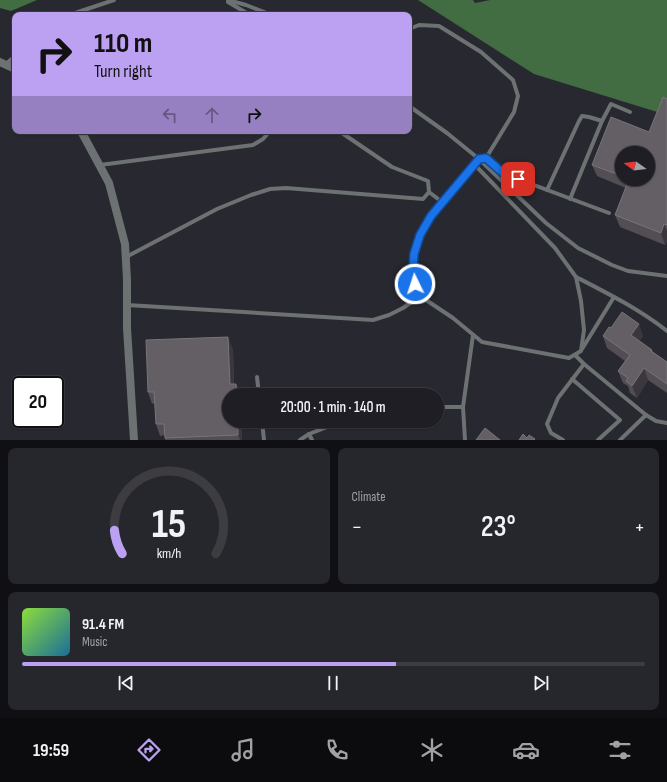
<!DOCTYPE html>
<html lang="en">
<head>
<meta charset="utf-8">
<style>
	body { margin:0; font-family:"Sofia Sans Condensed",sans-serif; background:#26272c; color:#f1f3f6; height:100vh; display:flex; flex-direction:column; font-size:15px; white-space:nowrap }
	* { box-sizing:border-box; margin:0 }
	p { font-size:13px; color:#a1a2a6 }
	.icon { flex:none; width:22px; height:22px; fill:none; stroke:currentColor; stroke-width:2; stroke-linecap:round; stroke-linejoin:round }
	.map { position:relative; height:440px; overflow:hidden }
	.sheet { display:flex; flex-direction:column; gap:8px; padding:8px; background:#101014; flex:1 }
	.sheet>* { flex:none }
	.top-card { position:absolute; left:12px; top:12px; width:400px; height:122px; border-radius:8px; box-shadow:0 1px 3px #0004,0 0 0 1px #3c3c41; background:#bca0f2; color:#111; overflow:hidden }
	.needle { width:26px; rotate:285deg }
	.controls { position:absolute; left:615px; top:146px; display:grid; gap:8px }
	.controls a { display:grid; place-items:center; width:40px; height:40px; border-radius:50%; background:#1e1e24; box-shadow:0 1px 3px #0004,0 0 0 1px #3c3c41; font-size:20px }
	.speed { position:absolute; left:12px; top:376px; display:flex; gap:8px; font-size:20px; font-weight:700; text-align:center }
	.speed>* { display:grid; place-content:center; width:52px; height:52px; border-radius:50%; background:#1e1e24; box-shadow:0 1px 3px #0004,0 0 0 1px #3c3c41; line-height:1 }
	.speed .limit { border:2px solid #111; border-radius:6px; background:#fff; color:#111 }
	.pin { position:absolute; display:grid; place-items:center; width:34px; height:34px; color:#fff; margin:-17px; border-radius:8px; box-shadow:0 2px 6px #0006 }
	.me { position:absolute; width:44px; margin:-22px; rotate:356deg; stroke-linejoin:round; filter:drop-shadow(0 0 3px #0008) }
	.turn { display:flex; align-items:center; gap:14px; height:84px; padding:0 16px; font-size:18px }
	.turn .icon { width:52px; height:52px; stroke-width:2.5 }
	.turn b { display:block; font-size:28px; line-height:34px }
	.lanes { display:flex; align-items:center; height:38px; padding:0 16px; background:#0003; justify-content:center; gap:20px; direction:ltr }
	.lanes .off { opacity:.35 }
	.big { font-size:30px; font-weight:600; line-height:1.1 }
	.sheet .tile { flex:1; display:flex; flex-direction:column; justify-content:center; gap:6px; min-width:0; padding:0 14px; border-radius:8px; background:#26272c }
	.sheet .dial { align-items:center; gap:0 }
	.dial svg { height:104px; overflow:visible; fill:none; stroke:#3c3c41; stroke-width:7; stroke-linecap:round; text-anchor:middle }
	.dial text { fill:#f1f3f6; stroke:none }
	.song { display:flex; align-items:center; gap:12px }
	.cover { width:48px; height:48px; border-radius:6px; background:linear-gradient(135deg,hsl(90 70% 55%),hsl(200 70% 35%)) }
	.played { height:4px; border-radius:2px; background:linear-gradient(90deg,#bca0f2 60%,#3c3c41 60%) }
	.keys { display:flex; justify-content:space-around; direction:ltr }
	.heat { display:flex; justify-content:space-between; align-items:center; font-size:22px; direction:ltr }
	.sheet .tiles { flex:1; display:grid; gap:8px; grid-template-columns:1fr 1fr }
	.tile:last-child { grid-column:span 2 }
	.trip { position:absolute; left:222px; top:388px; width:222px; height:40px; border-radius:20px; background:#1e1e24; box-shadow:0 1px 3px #0004,0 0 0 1px #3c3c41; font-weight:600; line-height:40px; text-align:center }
	.tab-bar { display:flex; height:64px; justify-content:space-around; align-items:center; background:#0c0c0e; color:#a1a2a6 }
	.tab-bar .icon { width:28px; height:28px }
	.tab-bar .on { color:#bca0f2 }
	.tab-bar b { font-size:18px; color:#f1f3f6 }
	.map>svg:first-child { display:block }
	.forest { fill:#426c41 }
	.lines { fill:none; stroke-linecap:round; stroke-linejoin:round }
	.lane { stroke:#6c7171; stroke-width:4 }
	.street { stroke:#6c7171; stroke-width:8 }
	.wall { fill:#534d54; fill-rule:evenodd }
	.shaded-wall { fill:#3b373e }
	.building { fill:#645e65; stroke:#79747a }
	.route-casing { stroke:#114b97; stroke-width:10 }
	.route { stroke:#1a73e8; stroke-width:7 }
</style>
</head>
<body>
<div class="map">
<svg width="667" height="440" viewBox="0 0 667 440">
	<rect width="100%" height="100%" fill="#282830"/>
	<g class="forest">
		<polygon points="0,0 37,0 11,11 0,8"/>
		<polygon points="418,0 473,0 475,3 490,0 667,0 667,115 534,74"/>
	</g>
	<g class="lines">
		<g class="lane">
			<polyline points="228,0 246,5 272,15"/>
			<polyline points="228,2 250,15"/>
			<polyline points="69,15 114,0"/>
			<polyline points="409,29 419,25 439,26 481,52 513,80 518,96 514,112 486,158 479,159 447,133 409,106"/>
			<polyline points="6,64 15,56"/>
			<polyline points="602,121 611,104 630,112"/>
			<polyline points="339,131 392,167 428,181 429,192 442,202 479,159 546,223 578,248 612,265 628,271 667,276"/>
			<polyline points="486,158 504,174 609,213"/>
			<polyline points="100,165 253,145 263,139 270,131"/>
			<polyline points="547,190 579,121 582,116 589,117 602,121 570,199"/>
			<polyline points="126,257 217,209 251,195 270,189 286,188 423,199 429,192"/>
			<path d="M 576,277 C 607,293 639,309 667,331"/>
			<polyline points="420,296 453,318 482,342 569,358 581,351 584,330 581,301 576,277 555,248 474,164"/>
			<path d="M 127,305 L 373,320 L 389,315 L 403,308 L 420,296 C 419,292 416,288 415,285 C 408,264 418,234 430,217 C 434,212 439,207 442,202"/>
			<polyline points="582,349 614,297"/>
			<polyline points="575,355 584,364 646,415 656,421 667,423"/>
			<polyline points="257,377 259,395"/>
			<polyline points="572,379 620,420 598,440"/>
			<polyline points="437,407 463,407 473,335"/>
			<polyline points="463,407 465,440"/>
			<polyline points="262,421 264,440"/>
			<polyline points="309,434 312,440"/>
			<polyline points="300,440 309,434 343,421"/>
			<polyline points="563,440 551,433 547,424 558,398 584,364"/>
			<polyline points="620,440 646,415"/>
		</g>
		<g class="street">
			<polyline points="0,62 15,69"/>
			<polyline points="81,131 109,183 125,244 127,279 127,328 134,440"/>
		</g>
	</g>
	<g class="wall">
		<path d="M 667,99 L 667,241 L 665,245 L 620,227 L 615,215 L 626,188 L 597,176 L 592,165 L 649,132 ZM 622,153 L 648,179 L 622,179 Z"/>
		<polygon points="611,328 643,336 639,341 652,350 653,352 667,362 667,393 648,380 637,398 630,393 628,386 623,383 618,371 625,361 607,348 603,336"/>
		<polygon points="233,349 234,384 236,384 241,395 229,395 229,421 242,421 242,440 165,440 165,435 160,436 156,424 155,403 152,404 148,392"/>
	</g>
	<g class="shaded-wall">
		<polygon points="664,224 667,231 667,241 665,245 661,233"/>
		<polygon points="639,324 643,336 635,347 631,335"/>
		<polygon points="228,337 233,349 234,395 230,384"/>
		<polygon points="644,368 648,380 637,398 632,386"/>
		<polygon points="236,384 241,395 237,395"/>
		<polygon points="238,421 242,421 242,440 240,440 238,435"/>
	</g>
	<g class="building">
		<polygon points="663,97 667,99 667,225 664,224 661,233 615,215 629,179 648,179 648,153 622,153 622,176 592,165 611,117 649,132"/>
		<polygon points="622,312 639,324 631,335 652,350 651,351 667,362 667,384 644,368 632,386 626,381 628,378 618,371 630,355 603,336 609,327 611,328"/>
		<polygon points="228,337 230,384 236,384 237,395 229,395 229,421 238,421 238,435 165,438 164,424 156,424 154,392 148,392 146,340"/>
		<polygon points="485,428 500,440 476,440"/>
		<polygon points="523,434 527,438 529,435 535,439 534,440 519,440"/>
	</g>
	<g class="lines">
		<defs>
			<polyline id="route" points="415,284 413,269 414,254 420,235 431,216 479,159 486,158 504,174 518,179"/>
		</defs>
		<use href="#route" class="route-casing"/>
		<use href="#route" class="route"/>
	</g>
</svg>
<div class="controls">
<a><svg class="needle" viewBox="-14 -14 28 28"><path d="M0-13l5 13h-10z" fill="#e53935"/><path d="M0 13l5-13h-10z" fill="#a1a2a6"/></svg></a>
</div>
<div class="speed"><div class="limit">20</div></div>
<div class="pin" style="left:518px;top:179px;background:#d93025"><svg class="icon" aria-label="arrive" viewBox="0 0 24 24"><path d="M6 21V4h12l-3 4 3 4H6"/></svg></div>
<svg class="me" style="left:415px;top:284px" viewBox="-20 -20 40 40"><circle r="17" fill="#1a73e8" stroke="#fff" stroke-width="3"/><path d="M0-11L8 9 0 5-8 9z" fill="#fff"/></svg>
<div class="trip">20:00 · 1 min · 140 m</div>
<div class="top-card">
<div class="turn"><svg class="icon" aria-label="right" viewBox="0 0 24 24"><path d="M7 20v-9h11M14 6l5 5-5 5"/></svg><div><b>110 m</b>Turn right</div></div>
<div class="lanes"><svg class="icon off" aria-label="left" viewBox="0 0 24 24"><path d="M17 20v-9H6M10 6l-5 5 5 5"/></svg><svg class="icon off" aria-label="ahead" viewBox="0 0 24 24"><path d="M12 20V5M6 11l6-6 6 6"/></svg><svg class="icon" aria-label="right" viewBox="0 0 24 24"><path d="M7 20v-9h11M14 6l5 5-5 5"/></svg></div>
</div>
</div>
<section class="sheet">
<div class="tiles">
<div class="tile dial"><svg viewBox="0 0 100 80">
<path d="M14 69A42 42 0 1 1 86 69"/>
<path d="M14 69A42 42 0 0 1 8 51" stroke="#bca0f2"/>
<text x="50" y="56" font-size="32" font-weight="700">15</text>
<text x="50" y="72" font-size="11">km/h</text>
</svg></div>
<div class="tile"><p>Climate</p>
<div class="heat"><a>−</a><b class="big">23°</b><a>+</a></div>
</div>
<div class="tile">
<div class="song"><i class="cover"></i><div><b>91.4 FM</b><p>Music</p></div></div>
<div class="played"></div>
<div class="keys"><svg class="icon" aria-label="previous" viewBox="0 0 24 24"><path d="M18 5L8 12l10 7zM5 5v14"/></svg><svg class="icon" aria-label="pause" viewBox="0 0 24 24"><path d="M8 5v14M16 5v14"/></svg><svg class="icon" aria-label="next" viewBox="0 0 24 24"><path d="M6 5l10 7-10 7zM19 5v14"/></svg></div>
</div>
</div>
</section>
<nav class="tab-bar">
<b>19:59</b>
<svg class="icon on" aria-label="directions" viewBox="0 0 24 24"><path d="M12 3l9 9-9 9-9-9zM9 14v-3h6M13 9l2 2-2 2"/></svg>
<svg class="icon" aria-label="music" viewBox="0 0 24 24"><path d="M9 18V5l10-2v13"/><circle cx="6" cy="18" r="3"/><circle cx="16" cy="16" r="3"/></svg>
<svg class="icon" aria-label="phone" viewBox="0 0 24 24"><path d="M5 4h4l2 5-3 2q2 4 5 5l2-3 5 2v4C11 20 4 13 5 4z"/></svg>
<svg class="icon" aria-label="climate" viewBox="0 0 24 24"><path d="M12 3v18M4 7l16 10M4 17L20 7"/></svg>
<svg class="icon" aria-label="car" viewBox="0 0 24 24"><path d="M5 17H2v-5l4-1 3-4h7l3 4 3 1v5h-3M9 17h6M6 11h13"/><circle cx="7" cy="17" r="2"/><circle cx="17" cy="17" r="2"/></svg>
<svg class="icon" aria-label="filters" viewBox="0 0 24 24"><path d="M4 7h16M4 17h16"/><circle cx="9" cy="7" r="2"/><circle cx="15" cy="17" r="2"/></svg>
</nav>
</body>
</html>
